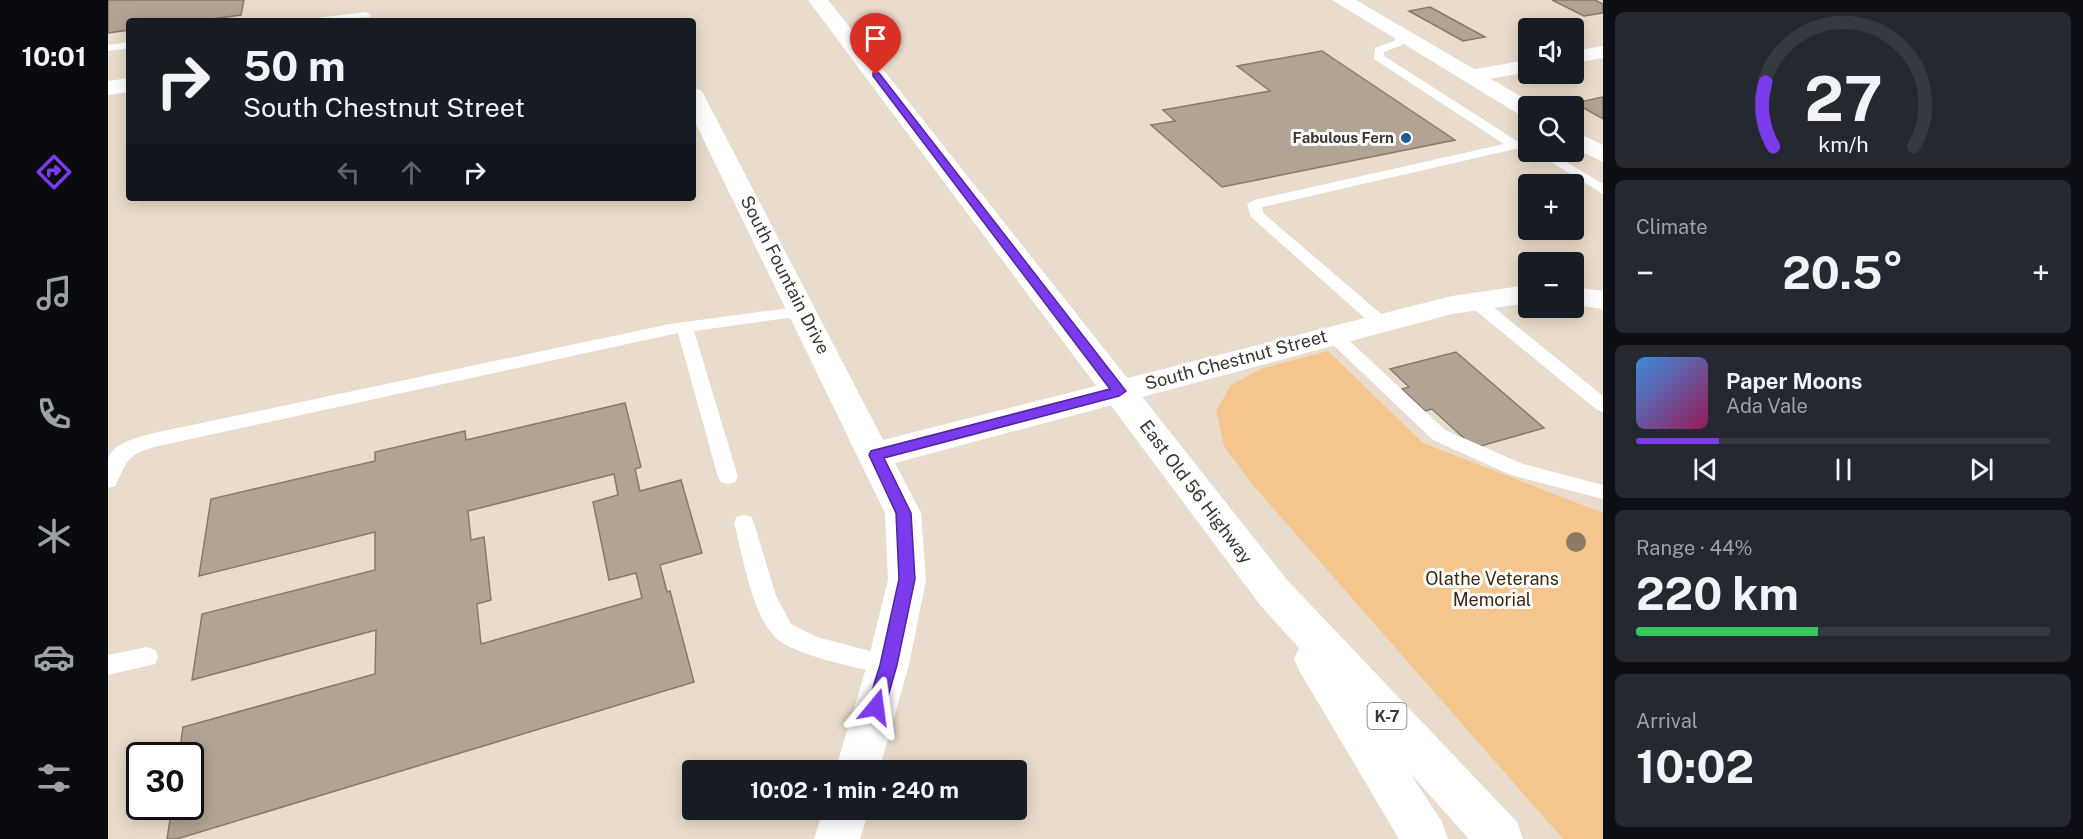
<!DOCTYPE html>
<html lang="en">
<head>
<meta charset="utf-8">
<style>
	body { margin:0; font-family:"Public Sans",sans-serif; background:#242831; color:#f1f3f6; height:100vh; display:flex; flex-direction:column; font-size:22px; white-space:nowrap }
	* { box-sizing:border-box; margin:0 }
	p { font-size:20px; color:#9ea1a6 }
	.icon { flex:none; width:33px; height:33px; fill:none; stroke:currentColor; stroke-width:2; stroke-linecap:round; stroke-linejoin:round }
	.map { position:relative; flex:1; overflow:hidden }
	.side { display:flex; flex-direction:column; gap:12px; padding:12px; background:#0d0f14; width:480px }
	.side>* { flex:none }
	.hud { position:absolute; left:18px; top:18px; width:570px; height:183px; border-radius:6px; box-shadow:0 3px 15px #0003; background:#171b24; color:#f1f3f6; overflow:hidden }
	.tools { position:absolute; left:1410px; top:18px; display:grid; gap:12px }
	.tools a { display:grid; place-items:center; width:66px; height:66px; border-radius:6px; background:#171b24; box-shadow:0 3px 15px #0003; font-size:30px }
	.speed { position:absolute; left:18px; top:742px; display:flex; gap:12px; font-size:30px; font-weight:700; text-align:center }
	.speed>* { display:grid; place-content:center; width:78px; height:78px; border-radius:50%; background:#171b24; box-shadow:0 3px 15px #0003; line-height:1 }
	.speed .limit { border:3px solid #111; border-radius:9px; background:#fff; color:#111 }
	.pin { position:absolute; display:grid; place-items:center; width:51px; height:51px; color:#fff; margin:-62px -26px; border-radius:50% 50% 50% 0; rotate:-45deg; box-shadow:0 0 6px #0007 }
	.pin .icon { rotate:45deg }
	.me { position:absolute; width:66px; margin:-33px; rotate:16deg; stroke-linejoin:round; filter:drop-shadow(0 0 4px #0008) }
	.turn { display:flex; align-items:center; gap:21px; height:126px; padding:0 18px; font-size:27px }
	.turn .icon { width:78px; height:78px; stroke-width:2.5 }
	.turn b { display:block; font-size:42px; line-height:51px }
	.lanes { display:flex; align-items:center; height:57px; padding:0 18px; background:#0003; justify-content:center; gap:30px; direction:ltr }
	.lanes .off { opacity:.35 }
	.big { font-size:45px; font-weight:700; line-height:1.1 }
	.side .widget { flex:1; display:flex; flex-direction:column; justify-content:center; gap:9px; min-width:0; padding:0 21px; border-radius:9px; background:#242831 }
	.side .dial { align-items:center; gap:0 }
	.dial svg { height:156px; overflow:visible; fill:none; stroke:#363941; stroke-width:7; stroke-linecap:round; text-anchor:middle }
	.dial text { fill:#f1f3f6; stroke:none }
	.song { display:flex; align-items:center; gap:18px }
	.cover { width:72px; height:72px; border-radius:9px; background:linear-gradient(135deg,hsl(210 70% 55%),hsl(330 70% 35%)) }
	.played { height:6px; border-radius:3px; background:linear-gradient(90deg,#7c3aed 20%,#363941 20%) }
	.keys { display:flex; justify-content:space-around; direction:ltr }
	.heat { display:flex; justify-content:space-between; align-items:center; font-size:33px; direction:ltr }
	.charge { height:9px; border-radius:4px; background:linear-gradient(90deg,#34c759 44%,#363941 0) }
	.trip { position:absolute; left:574px; top:760px; width:345px; height:60px; border-radius:6px; background:#171b24; box-shadow:0 3px 15px #0003; font-weight:700; line-height:60px; text-align:center }
	main { display:flex; flex:1; min-height:0 }
	.dock { display:flex; flex-direction:column; width:108px; justify-content:space-around; align-items:center; background:#090b0e; color:#9ea1a6 }
	.dock .icon { width:42px; height:42px }
	.dock .on { color:#7c3aed }
	.dock b { font-size:27px; color:#f1f3f6 }
	.map>svg:first-child { display:block }
	.green { fill:#f5c58e }
	.building { fill:#b2a495; stroke:#877a6c; stroke-width:1.5; fill-rule:evenodd }
	.lines { fill:none; stroke-linecap:round; stroke-linejoin:round }
	.service { fill:#fff; fill-rule:evenodd }
	.minor { fill:#fff; fill-rule:evenodd }
	.tertiary { fill:#fff; fill-rule:evenodd }
	.trunk { fill:#fff; fill-rule:evenodd }
	.tree { fill:#8b7a64 }
	.route { fill:#7c3aed; stroke:#51269a; stroke-width:1.5 }
	.poi-dot { fill:#205c93; stroke:#fff; stroke-width:2 }
	.labels { text-anchor:middle; stroke-width:6; stroke-linejoin:round; paint-order:stroke }
	.far-poi-label { font-size:15px; font-weight:bold; fill:#3c3731; stroke:#fff; text-anchor:end }
	.shield { fill:#fff; stroke:#76736f; stroke-width:1.5 }
	.shield-label { font-size:16px; font-weight:bold; fill:#3c3731 }
	.street-label { font-size:18px; fill:#3c3731; stroke:#fff }
	.park-label { font-size:18px; fill:#3e290f; stroke:#fff }
</style>
</head>
<body>
<main>
<nav class="dock">
<b>10:01</b>
<svg class="icon on" aria-label="directions" viewBox="0 0 24 24"><path d="M12 3l9 9-9 9-9-9zM9 14v-3h6M13 9l2 2-2 2"/></svg>
<svg class="icon" aria-label="music" viewBox="0 0 24 24"><path d="M9 18V5l10-2v13"/><circle cx="6" cy="18" r="3"/><circle cx="16" cy="16" r="3"/></svg>
<svg class="icon" aria-label="phone" viewBox="0 0 24 24"><path d="M5 4h4l2 5-3 2q2 4 5 5l2-3 5 2v4C11 20 4 13 5 4z"/></svg>
<svg class="icon" aria-label="climate" viewBox="0 0 24 24"><path d="M12 3v18M4 7l16 10M4 17L20 7"/></svg>
<svg class="icon" aria-label="car" viewBox="0 0 24 24"><path d="M5 17H2v-5l4-1 3-4h7l3 4 3 1v5h-3M9 17h6M6 11h13"/><circle cx="7" cy="17" r="2"/><circle cx="17" cy="17" r="2"/></svg>
<svg class="icon" aria-label="filters" viewBox="0 0 24 24"><path d="M4 7h16M4 17h16"/><circle cx="9" cy="7" r="2"/><circle cx="15" cy="17" r="2"/></svg>
</nav>
<div class="map">
<svg width="1495" height="839" viewBox="0 0 1495 839">
	<rect width="100%" height="100%" fill="#eadccc"/>
	<polygon class="green" points="1220,351 1315,443 1495,513 1495,839 1455,839 1143,483 1116,446 1108,411 1123,385 1155,368"/>
	<g class="building">
		<polygon points="0,0 136,0 133,15 89,21 21,21 21,30 0,33"/>
		<polygon points="1444,0 1487,0 1495,4 1495,13 1476,16"/>
		<polygon points="1322,7 1377,37 1355,41 1301,11"/>
		<polygon points="1214,51 1347,140 1114,187 1043,125 1067,121 1055,110 1162,91 1129,66"/>
		<polygon points="1495,97 1495,119 1467,103"/>
		<polygon points="1348,352 1436,428 1369,447 1360,442 1324,409 1317,411 1294,389 1301,387 1282,369"/>
		<path d="M 517,403 L 533,467 L 527,469 L 532,491 L 573,480 L 594,553 L 552,565 L 559,592 L 562,591 L 586,682 L 69,839 L 59,839 L 64,807 L 82,807 L 82,756 L 71,756 L 75,727 L 267,674 L 268,630 L 84,680 L 94,614 L 267,570 L 267,532 L 91,576 L 103,499 L 267,461 L 267,452 L 357,431 L 358,440 ZM 506,474 L 510,495 L 485,502 L 501,580 L 528,573 L 534,598 L 373,644 L 369,604 L 383,600 L 376,537 L 363,540 L 360,511 Z"/>
	</g>
	<g class="lines">
		<g class="service">
			<polygon points="258,12 263,15 262,17 204,21 209,18"/>
			<polygon points="1290,34 1300,36 1294,45 1276,52 1276,56 1409,141 1420,138 1420,146 1154,207 1155,213 1279,319 1281,323 1279,327 1267,327 1143,217 1139,204 1146,200 1396,144 1266,59 1267,48 1286,41"/>
			<polygon points="21,42 21,48 0,51 0,45"/>
			<polygon points="1427,152 1442,152 1495,184 1495,194"/>
			<polygon points="1367,296 1373,297 1495,396 1495,412 1489,410 1361,305 1359,301"/>
			<path d="M 696,306 L 704,311 L 702,315 L 586,331 L 630,477 L 627,482 L 620,484 L 613,482 L 610,477 L 570,333 L 46,447 C 16,456 20,462 7,486 L 0,488 C 0,480 0,467 0,459 C 5,442 32,437 46,433 L 562,324 Z"/>
			<polygon points="1225,330 1231,331 1337,430 1415,464 1495,485 1495,499 1403,475 1325,440 1219,339 1217,335 1219,331"/>
			<path d="M 636,515 L 643,517 L 646,523 L 668,596 L 683,624 L 709,637 L 788,658 L 791,665 L 788,672 L 780,675 C 753,668 684,656 666,636 C 643,611 635,556 626,523 L 629,517 Z"/>
			<polygon points="39,647 47,650 50,657 47,664 0,675 0,655"/>
		</g>
		<g class="minor">
			<polygon points="1495,46 1495,58 1466,63 1466,51"/>
			<polygon points="1420,60 1420,72 1365,82 1357,81 1354,76 1357,71"/>
			<polygon points="21,78 21,92 0,95 0,81"/>
			<polygon points="585,88 593,90 596,95 775,440 1344,296 1420,285 1420,303 1344,314 787,463 813,513 818,580 801,665 771,771 727,771 759,665 780,580 777,513 585,118"/>
			<polygon points="1466,287 1495,291 1495,309 1466,305"/>
			<polygon points="715,810 761,810 752,839 706,839"/>
		</g>
		<g class="tertiary">
			<polygon points="1224,0 1248,0 1429,106 1420,106 1420,117 1412,115"/>
			<polygon points="1466,131 1495,145 1495,162 1466,148"/>
		</g>
		<polygon class="trunk" points="700,0 720,0 1180,581 1409,822 1415,839 1361,839 1302,773 1334,822 1340,839 1291,839 1192,672 1186,659 1191,648 1152,605"/>
	</g>
	<circle class="tree" cx="1468" cy="542" r="10"/>
	<polygon class="route" points="765,73 771,73 1018,391 1011,396 776,458 803,513 807,579 789,665 777,707 774,713 768,716 762,713 759,707 772,665 791,579 788,513 761,455 763,451 1002,389 765,76"/>
	<circle class="poi-dot" cx="1298" cy="138" r="6"/>
	<g class="labels">
		<g class="far-poi-label">
			<text x="1286" y="143">Fabulous Fern</text>
		</g>
		<rect class="shield" x="1259.5" y="703" width="39" height="26" rx="4.5"/>
		<g class="shield-label">
			<text x="1279" y="722">K-7</text>
		</g>
		<g class="street-label">
			<text transform="translate(677 275) rotate(63)" y="6">South Fountain Drive</text>
			<text transform="translate(1128 360) rotate(-15)" y="6">South Chestnut Street</text>
			<text transform="translate(1088 492) rotate(53)" y="6">East Old 56 Highway</text>
		</g>
		<g class="park-label">
			<text x="1384" y="585">Olathe Veterans<tspan x="1384" dy="21">Memorial</tspan></text>
		</g>
	</g>
</svg>
<div class="tools">
<a><svg class="icon" aria-label="sound" viewBox="0 0 24 24"><path d="M4 9h4l5-4v14l-5-4H4zM17 9q2 3 0 6"/></svg></a>
<a><svg class="icon" aria-label="search" viewBox="0 0 24 24"><circle cx="10" cy="10" r="6"/><path d="M15 15l6 6"/></svg></a>
<a>+</a>
<a>−</a>
</div>
<div class="speed"><div class="limit">30</div></div>
<div class="pin" style="left:768px;top:75px;background:#d93025"><svg class="icon" aria-label="arrive" viewBox="0 0 24 24"><path d="M6 21V4h12l-3 4 3 4H6"/></svg></div>
<svg class="me" style="left:768px;top:707px" viewBox="-20 -20 40 40"><path d="M0-17L14 15 0 8-14 15z" fill="#7c3aed" stroke="#fff" stroke-width="4"/></svg>
<div class="trip">10:02 · 1 min · 240 m</div>
<div class="hud">
<div class="turn"><svg class="icon" aria-label="right" viewBox="0 0 24 24"><path d="M7 20v-9h11M14 6l5 5-5 5"/></svg><div><b>50 m</b>South Chestnut Street</div></div>
<div class="lanes"><svg class="icon off" aria-label="left" viewBox="0 0 24 24"><path d="M17 20v-9H6M10 6l-5 5 5 5"/></svg><svg class="icon off" aria-label="ahead" viewBox="0 0 24 24"><path d="M12 20V5M6 11l6-6 6 6"/></svg><svg class="icon" aria-label="right" viewBox="0 0 24 24"><path d="M7 20v-9h11M14 6l5 5-5 5"/></svg></div>
</div>
</div>
<section class="side">
<div class="widget dial"><svg viewBox="0 0 100 80">
<path d="M14 69A42 42 0 1 1 86 69"/>
<path d="M14 69A42 42 0 0 1 10 36" stroke="#7c3aed"/>
<text x="50" y="56" font-size="32" font-weight="700">27</text>
<text x="50" y="72" font-size="11">km/h</text>
</svg></div>
<div class="widget"><p>Climate</p>
<div class="heat"><a>−</a><b class="big">20.5°</b><a>+</a></div>
</div>
<div class="widget">
<div class="song"><i class="cover"></i><div><b>Paper Moons</b><p>Ada Vale</p></div></div>
<div class="played"></div>
<div class="keys"><svg class="icon" aria-label="previous" viewBox="0 0 24 24"><path d="M18 5L8 12l10 7zM5 5v14"/></svg><svg class="icon" aria-label="pause" viewBox="0 0 24 24"><path d="M8 5v14M16 5v14"/></svg><svg class="icon" aria-label="next" viewBox="0 0 24 24"><path d="M6 5l10 7-10 7zM19 5v14"/></svg></div>
</div>
<div class="widget"><p>Range · 44%</p><b class="big">220 km</b><div class="charge"></div></div>
<div class="widget"><p>Arrival</p><b class="big">10:02</b></div>
</section>
</main>
</body>
</html>
